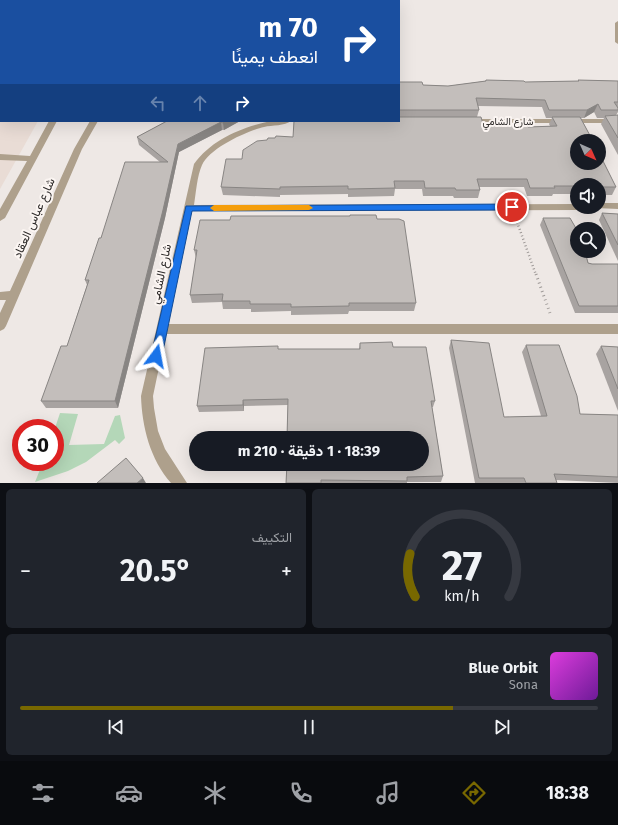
<!DOCTYPE html>
<html lang="ar">
<head>
<meta charset="utf-8">
<style>
	body { margin:0; font-family:"Fira Sans",Vazirmatn,sans-serif; background:#20242c; color:#f1f3f6; direction:rtl; height:100vh; display:flex; flex-direction:column; font-size:15px; white-space:nowrap }
	* { box-sizing:border-box; margin:0 }
	p { font-size:13px; color:#9ea1a6 }
	.icon { flex:none; width:22px; height:22px; fill:none; stroke:currentColor; stroke-width:2; stroke-linecap:round; stroke-linejoin:round }
	.map { position:relative; height:483px; overflow:hidden; direction:ltr }
	.side { display:flex; flex-direction:column; gap:6px; padding:6px; background:#0d0f14; flex:1 }
	.side>* { flex:none }
	.hud { position:absolute; left:0px; top:0px; width:400px; height:122px; box-shadow:0 4px 16px #0002; direction:rtl; background:#1a4fa0; color:#fff; overflow:hidden }
	.needle { width:26px; rotate:135deg }
	.buttons { position:absolute; left:570px; top:134px; display:grid; gap:8px }
	.buttons a { display:grid; place-items:center; width:36px; height:36px; border-radius:50%; background:#171b24; box-shadow:0 4px 16px #0002; font-size:20px }
	.speed { position:absolute; left:12px; top:419px; display:flex; gap:8px; font-size:20px; font-weight:700; text-align:center }
	.speed>* { display:grid; place-content:center; width:52px; height:52px; border-radius:50%; background:#171b24; box-shadow:0 4px 16px #0002; line-height:1 }
	.speed .limit { border:6px solid #d22; background:#fff; color:#111 }
	.pin { position:absolute; display:grid; place-items:center; width:34px; height:34px; color:#fff; margin:-17px; border:2px solid #fff; border-radius:50%; box-shadow:0 1px 4px #0007 }
	.me { position:absolute; width:44px; margin:-22px; rotate:13deg; stroke-linejoin:round; filter:drop-shadow(0 0 3px #0008) }
	.turn { display:flex; align-items:center; gap:14px; height:84px; padding:0 16px; font-size:18px }
	.turn .icon { width:52px; height:52px; stroke-width:2.5 }
	.turn b { display:block; font-size:28px; line-height:34px }
	.lanes { display:flex; align-items:center; height:38px; padding:0 16px; background:#0003; justify-content:center; gap:20px; direction:ltr }
	.lanes .off { opacity:.35 }
	.big { font-size:30px; font-weight:700; line-height:1.1 }
	.side .card { flex:1; display:flex; flex-direction:column; justify-content:center; gap:6px; min-width:0; padding:0 14px; border-radius:6px; background:#20242c }
	.side .dial { align-items:center; gap:0 }
	.dial svg { height:104px; overflow:visible; fill:none; stroke:#363941; stroke-width:7; stroke-linecap:round; text-anchor:middle }
	.dial text { fill:#f1f3f6; stroke:none }
	.song { display:flex; align-items:center; gap:12px }
	.cover { width:48px; height:48px; border-radius:6px; background:linear-gradient(135deg,hsl(300 70% 55%),hsl(280 70% 35%)) }
	.played { height:4px; border-radius:2px; background:linear-gradient(90deg,#786800 75%,#363941 75%) }
	.keys { display:flex; justify-content:space-around; direction:ltr }
	.heat { display:flex; justify-content:space-between; align-items:center; font-size:22px; direction:ltr }
	.side .tiles { flex:1; display:grid; gap:6px; grid-template-columns:1fr 1fr }
	.card:last-child { grid-column:span 2 }
	.trip { position:absolute; left:189px; top:431px; width:240px; height:40px; border-radius:20px; background:#171b24; box-shadow:0 4px 16px #0002; font-weight:700; line-height:40px; text-align:center; direction:rtl }
	.dock { display:flex; height:64px; justify-content:space-around; align-items:center; background:#090b0e; color:#9ea1a6 }
	.dock .icon { width:28px; height:28px }
	.dock .current { color:#786800 }
	.dock b { font-size:18px; color:#f1f3f6 }
	.map>svg:first-child { display:block }
	.built { fill:#e9dcd5 }
	.green { fill:#b4d7b8 }
	.lines { fill:none; stroke-linecap:round; stroke-linejoin:round }
	.path-far1 { stroke:#9e9997; stroke-width:2.5; stroke-dasharray:1 2.5; stroke-linecap:butt }
	.path { stroke:#9e9997; stroke-width:3; stroke-dasharray:1 3.5; stroke-linecap:butt }
	.minor { fill:#aea08c; fill-rule:evenodd }
	.wall { fill:#a8a3a1; fill-rule:evenodd }
	.shaded-wall { fill:#888583 }
	.building { fill:#c3bebb; stroke:#888583 }
	.route { fill:#1a73e8; stroke:#114b97 }
	.slow { fill:#f59e0b }
	.labels { text-anchor:middle; stroke-width:4; stroke-linejoin:round; paint-order:stroke }
	.far-street-label { font-size:10px; fill:#2e2b2a; stroke:#fbf5f2 }
	.street-label { font-size:12px; fill:#2e2b2a; stroke:#fbf5f2 }
</style>
</head>
<body>
<div class="map">
<svg width="618" height="483" viewBox="0 0 618 483">
	<rect width="100%" height="100%" fill="#eee8e5"/>
	<polygon class="built" points="0,0 242,0 1,1 1,121 38,121 0,189"/>
	<polygon class="green" points="60,413 78,414 69,445 104,444 115,416 120,415 125,438 119,444 115,440 86,462 68,471 35,482 43,462 55,462 55,428"/>
	<g class="lines">
		<polyline class="path-far1" points="516,219 536,275"/>
		<polyline class="path" points="536,274 551,316"/>
		<g class="minor">
			<polygon points="0,0 3,0 4,1 1,1 0,3"/>
			<polygon points="0,13 1,13 0,18"/>
			<polygon points="618,21 618,44 615,42 615,23"/>
			<polygon points="0,31 1,31 0,36"/>
			<rect x="0" y="95" width="1" height="5"/>
			<rect x="466" y="119" width="152" height="4"/>
			<polygon points="49,121 57,121 5,218 0,221 0,209 27,161 0,160 0,154 30,156"/>
			<polygon points="90,121 98,121 82,149 6,326 4,329 0,331 0,313 6,300 0,300 0,292 10,291 74,149"/>
			<path d="M 271,121 L 291,121 C 285,126 272,125 264,127 C 247,131 210,148 202,165 C 197,176 196,193 194,205 L 577,204 L 577,207 L 582,207 L 577,210 L 192,211 L 168,324 L 618,324 L 618,334 L 166,334 L 153,396 L 154,408 L 158,431 L 165,449 L 187,483 L 171,483 C 150,459 142,427 141,396 L 194,164 C 212,139 242,127 271,121 Z"/>
			<polygon points="599,203 618,203 618,209 596,208 595,207 599,207"/>
		</g>
	</g>
	<g class="wall">
		<path d="M 486,80 L 525,82 L 578,81 L 578,80 L 618,81 L 618,112 L 616,115 L 618,115 L 618,155 L 601,124 L 604,118 L 597,118 L 594,112 L 584,118 L 581,118 L 616,187 L 612,195 L 599,195 L 599,185 L 577,185 L 577,194 L 553,194 L 552,196 L 527,196 L 524,187 L 479,187 L 480,190 L 478,198 L 454,198 L 453,196 L 423,196 L 422,189 L 395,189 L 394,196 L 348,197 L 348,194 L 280,195 L 280,197 L 223,195 L 221,187 L 242,159 L 267,140 L 275,138 L 293,137 L 399,82 L 423,85 L 448,86 L 485,81 ZM 478,106 L 542,107 L 546,118 L 552,118 L 549,124 L 550,126 L 528,127 L 483,124 L 477,117 L 479,110 Z"/>
		<polygon points="167,121 240,121 224,130 222,130 179,152 165,218 118,408 46,408 41,401 67,346 87,285 85,280 101,238 160,162 139,145 137,137"/>
		<polygon points="602,213 618,214 618,261 599,220"/>
		<polygon points="543,218 588,263 592,264 618,264 618,313 575,313 540,225"/>
		<polygon points="377,219 416,303 414,311 349,311 348,314 291,315 291,311 251,312 251,309 223,309 222,302 192,303 190,295 196,258 194,250"/>
		<polygon points="451,340 504,417 541,416 522,352 526,345 580,414 618,415 618,483 556,480 557,483 475,483 449,348"/>
		<polygon points="360,343 393,347 435,401 433,407 432,407 443,476 441,482 407,482 407,483 286,483 288,405 244,406 244,411 199,412 197,406 278,349 359,349"/>
		<polygon points="601,346 618,347 618,411 596,354"/>
	</g>
	<g class="shaded-wall">
		<polygon points="598,104 594,112 584,118 587,110"/>
		<polygon points="225,121 240,121 224,130 223,123"/>
		<polygon points="221,122 222,130 179,152 165,218 118,408 115,401 178,144"/>
		<polygon points="243,400 244,406 244,411 243,405"/>
		<polygon points="143,478 146,483 137,483"/>
	</g>
	<g class="building">
		<polygon points="486,80 524,81 525,82 579,81 578,80 618,81 618,102 614,102 618,108 618,110 601,110 598,104 587,110 549,110 545,100 476,98 479,110 399,110 399,82 422,82 423,85 448,86 486,81"/>
		<polygon points="618,115 618,138 605,116"/>
		<polygon points="399,117 481,117 483,124 527,125 528,127 557,126 552,117 580,117 593,141 577,141 577,163 599,163 599,153 616,187 599,187 599,185 577,185 577,186 554,186 555,188 530,188 527,179 477,179 480,190 456,190 455,188 425,188 424,181 394,181 395,188 348,189 348,186 280,187 280,189 221,187 226,159 242,159 243,150 257,141 267,140 268,138 275,138 276,136 293,137 294,121 399,121"/>
		<polygon points="167,121 225,121 223,123 221,122 178,144 163,210 115,401 41,401 61,346 67,346 89,280 85,280 99,238 101,238 125,162 168,162 137,137"/>
		<polygon points="602,213 618,214 618,245"/>
		<polygon points="350,215 376,215 377,219 399,219 404,221 416,303 349,303 349,306 291,307 291,304 250,304 250,301 222,301 223,294 190,295 197,250 194,250 200,220 230,220 231,216 350,216"/>
		<polygon points="543,218 570,218 577,230 577,251 585,251 588,263 592,264 618,264 618,306 579,306"/>
		<polygon points="451,340 489,343 504,417 547,416 526,345 559,345 577,396 580,414 618,415 618,477 554,474 557,483 526,483 524,478 479,478"/>
		<polygon points="392,342 393,347 426,347 435,401 431,401 443,476 407,477 407,481 321,480 321,483 286,483 287,464 422,464 422,438 287,438 288,399 243,400 243,405 197,406 205,348 278,346 278,349 360,349 360,343"/>
		<polygon points="601,346 618,347 618,389"/>
		<polygon points="126,458 143,478 137,483 97,483"/>
	</g>
	<polygon class="route" points="512,204 516,207 512,210 192,211 162,356 160,359 156,360 152,359 151,356 186,206"/>
	<polygon class="slow" points="214,205 309,205 313,208 309,210 214,211 210,208"/>
	<g class="labels">
		<g class="far-street-label">
			<text x="508" y="125">شارع الشامي</text>
		</g>
		<g class="street-label">
			<text transform="translate(34 218) rotate(-66)" y="4">شارع عباس العقاد</text>
			<text transform="translate(161 274) rotate(-78)" y="4">شارع الشامي</text>
		</g>
	</g>
</svg>
<div class="buttons">
<a><svg class="needle" viewBox="-14 -14 28 28"><path d="M0-13l5 13h-10z" fill="#e53935"/><path d="M0 13l5-13h-10z" fill="#9ea1a6"/></svg></a>
<a><svg class="icon" aria-label="sound" viewBox="0 0 24 24"><path d="M4 9h4l5-4v14l-5-4H4zM17 9q2 3 0 6"/></svg></a>
<a><svg class="icon" aria-label="search" viewBox="0 0 24 24"><circle cx="10" cy="10" r="6"/><path d="M15 15l6 6"/></svg></a>
</div>
<div class="speed"><div class="limit">30</div></div>
<div class="pin" style="left:512px;top:207px;background:#d93025"><svg class="icon" aria-label="arrive" viewBox="0 0 24 24"><path d="M6 21V4h12l-3 4 3 4H6"/></svg></div>
<svg class="me" style="left:156px;top:356px" viewBox="-20 -20 40 40"><path d="M0-17L14 15 0 8-14 15z" fill="#1a73e8" stroke="#fff" stroke-width="4"/></svg>
<div class="trip">18:39 · 1 دقيقة · 210 m</div>
<div class="hud">
<div class="turn"><svg class="icon" aria-label="right" viewBox="0 0 24 24"><path d="M7 20v-9h11M14 6l5 5-5 5"/></svg><div><b>70 m</b>انعطف يمينًا</div></div>
<div class="lanes"><svg class="icon off" aria-label="left" viewBox="0 0 24 24"><path d="M17 20v-9H6M10 6l-5 5 5 5"/></svg><svg class="icon off" aria-label="ahead" viewBox="0 0 24 24"><path d="M12 20V5M6 11l6-6 6 6"/></svg><svg class="icon" aria-label="right" viewBox="0 0 24 24"><path d="M7 20v-9h11M14 6l5 5-5 5"/></svg></div>
</div>
</div>
<section class="side">
<div class="tiles">
<div class="card dial"><svg viewBox="0 0 100 80">
<path d="M14 69A42 42 0 1 1 86 69"/>
<path d="M14 69A42 42 0 0 1 10 36" stroke="#786800"/>
<text x="50" y="56" font-size="32" font-weight="700">27</text>
<text x="50" y="72" font-size="11">km/h</text>
</svg></div>
<div class="card"><p>التكييف</p>
<div class="heat"><a>−</a><b class="big">20.5°</b><a>+</a></div>
</div>
<div class="card">
<div class="song"><i class="cover"></i><div><b>Blue Orbit</b><p>Sona</p></div></div>
<div class="played"></div>
<div class="keys"><svg class="icon" aria-label="previous" viewBox="0 0 24 24"><path d="M18 5L8 12l10 7zM5 5v14"/></svg><svg class="icon" aria-label="pause" viewBox="0 0 24 24"><path d="M8 5v14M16 5v14"/></svg><svg class="icon" aria-label="next" viewBox="0 0 24 24"><path d="M6 5l10 7-10 7zM19 5v14"/></svg></div>
</div>
</div>
</section>
<nav class="dock">
<b>18:38</b>
<svg class="icon current" aria-label="directions" viewBox="0 0 24 24"><path d="M12 3l9 9-9 9-9-9zM9 14v-3h6M13 9l2 2-2 2"/></svg>
<svg class="icon" aria-label="music" viewBox="0 0 24 24"><path d="M9 18V5l10-2v13"/><circle cx="6" cy="18" r="3"/><circle cx="16" cy="16" r="3"/></svg>
<svg class="icon" aria-label="phone" viewBox="0 0 24 24"><path d="M5 4h4l2 5-3 2q2 4 5 5l2-3 5 2v4C11 20 4 13 5 4z"/></svg>
<svg class="icon" aria-label="climate" viewBox="0 0 24 24"><path d="M12 3v18M4 7l16 10M4 17L20 7"/></svg>
<svg class="icon" aria-label="car" viewBox="0 0 24 24"><path d="M5 17H2v-5l4-1 3-4h7l3 4 3 1v5h-3M9 17h6M6 11h13"/><circle cx="7" cy="17" r="2"/><circle cx="17" cy="17" r="2"/></svg>
<svg class="icon" aria-label="filters" viewBox="0 0 24 24"><path d="M4 7h16M4 17h16"/><circle cx="9" cy="7" r="2"/><circle cx="15" cy="17" r="2"/></svg>
</nav>
</body>
</html>
